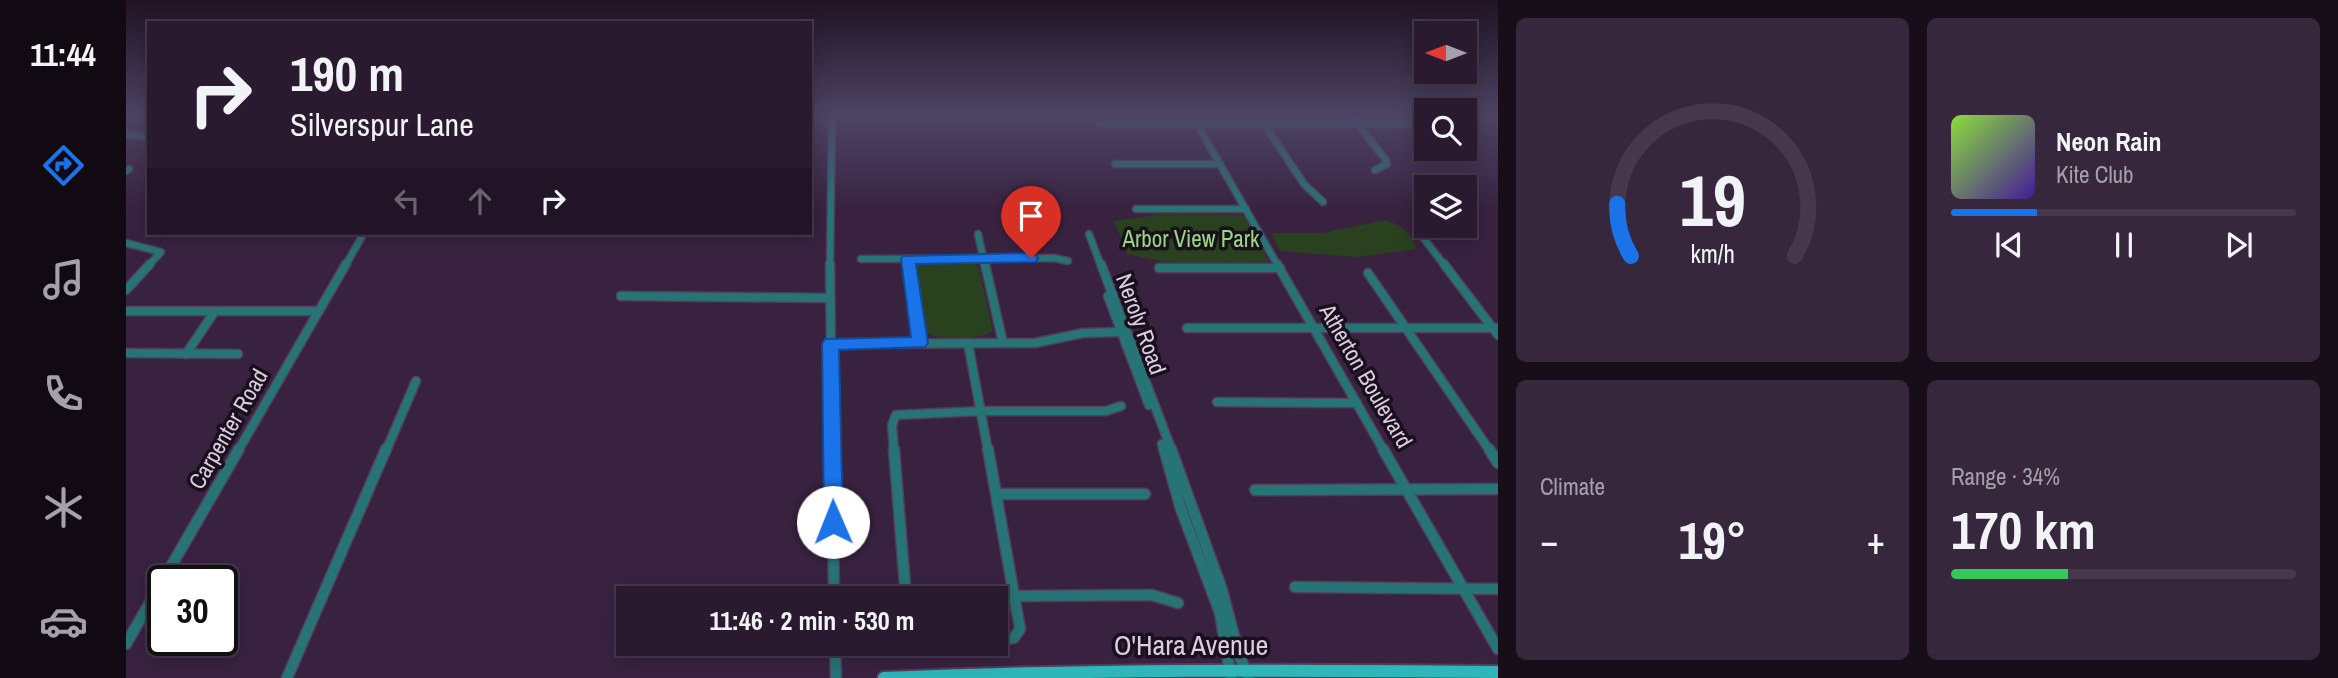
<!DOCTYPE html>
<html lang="en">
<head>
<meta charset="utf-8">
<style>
	body { margin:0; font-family:"Archivo Narrow",sans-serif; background:#36273c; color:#f1f3f6; height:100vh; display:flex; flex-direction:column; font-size:26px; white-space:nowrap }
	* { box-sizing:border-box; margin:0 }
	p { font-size:23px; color:#a5a1ab }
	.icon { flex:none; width:38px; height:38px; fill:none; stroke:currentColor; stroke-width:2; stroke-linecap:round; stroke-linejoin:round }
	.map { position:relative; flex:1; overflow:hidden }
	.side { display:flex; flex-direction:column; gap:18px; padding:18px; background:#170e1a; width:840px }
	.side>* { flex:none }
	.guide { position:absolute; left:21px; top:21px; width:665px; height:214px; border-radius:0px; box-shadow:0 4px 18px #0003,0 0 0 2px #46384c; background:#2a1a30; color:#f1f3f6; overflow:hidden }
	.needle { width:46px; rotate:270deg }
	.tools { position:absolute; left:1288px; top:21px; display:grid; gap:14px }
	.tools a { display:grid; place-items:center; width:63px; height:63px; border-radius:0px; background:#2a1a30; box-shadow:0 4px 18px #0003,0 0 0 2px #46384c; font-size:35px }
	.speed { position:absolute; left:21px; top:565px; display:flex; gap:14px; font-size:35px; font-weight:700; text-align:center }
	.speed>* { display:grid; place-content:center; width:91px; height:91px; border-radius:50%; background:#2a1a30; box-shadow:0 4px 18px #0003,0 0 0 2px #46384c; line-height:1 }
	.speed .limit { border:4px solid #111; border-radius:10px; background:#fff; color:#111 }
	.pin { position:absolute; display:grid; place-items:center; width:60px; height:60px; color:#fff; margin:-72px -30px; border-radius:50% 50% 50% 0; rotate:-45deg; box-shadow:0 0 7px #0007 }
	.pin .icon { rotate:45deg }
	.me { position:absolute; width:77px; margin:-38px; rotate:359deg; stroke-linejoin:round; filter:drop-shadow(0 0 5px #0008) }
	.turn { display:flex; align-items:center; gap:24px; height:147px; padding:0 28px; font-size:32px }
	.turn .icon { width:91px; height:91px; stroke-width:2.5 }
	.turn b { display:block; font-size:49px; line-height:60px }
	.lanes { display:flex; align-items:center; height:66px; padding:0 28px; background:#0003; justify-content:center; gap:35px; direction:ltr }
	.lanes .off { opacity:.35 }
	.big { font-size:52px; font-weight:700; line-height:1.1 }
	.side .tile { flex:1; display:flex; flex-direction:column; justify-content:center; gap:10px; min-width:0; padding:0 24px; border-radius:10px; background:#36273c }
	.side .dial { align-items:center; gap:0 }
	.dial svg { height:182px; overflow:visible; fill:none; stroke:#46384c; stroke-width:7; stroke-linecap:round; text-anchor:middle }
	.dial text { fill:#f1f3f6; stroke:none }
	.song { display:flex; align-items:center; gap:21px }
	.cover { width:84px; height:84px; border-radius:10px; background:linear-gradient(135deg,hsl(90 70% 55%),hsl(260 70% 35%)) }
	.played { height:7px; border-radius:4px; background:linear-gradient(90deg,#1a73e8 25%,#46384c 25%) }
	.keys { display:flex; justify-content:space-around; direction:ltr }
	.heat { display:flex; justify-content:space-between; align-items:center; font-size:38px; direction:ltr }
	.charge { height:10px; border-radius:5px; background:linear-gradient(90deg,#34c759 34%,#46384c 0) }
	.side .tiles { flex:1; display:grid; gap:18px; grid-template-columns:repeat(2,1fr) }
	.trip { position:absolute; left:490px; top:586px; width:392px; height:70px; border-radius:0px; background:#2a1a30; box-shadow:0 4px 18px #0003,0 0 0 2px #46384c; font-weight:700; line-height:70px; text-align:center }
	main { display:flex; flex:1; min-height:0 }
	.menu { display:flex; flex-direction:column; width:126px; justify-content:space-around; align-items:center; background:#110a13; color:#a5a1ab }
	.menu .icon { width:49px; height:49px }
	.menu .active { color:#1a73e8 }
	.menu b { font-size:32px; color:#f1f3f6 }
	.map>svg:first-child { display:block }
	.green { fill:#29411f }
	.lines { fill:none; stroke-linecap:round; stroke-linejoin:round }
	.minor-far2-casing { stroke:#523d5a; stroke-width:9 }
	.minor-far1-casing { stroke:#523d5a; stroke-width:11 }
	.minor-casing { stroke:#523d5a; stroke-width:13 }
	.major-casing { stroke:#523d5a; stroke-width:16 }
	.minor-far2 { stroke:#277476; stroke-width:6 }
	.minor-far1 { stroke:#277476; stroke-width:8 }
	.minor { stroke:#277476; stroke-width:10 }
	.major { stroke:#2eb6b9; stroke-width:12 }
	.route { fill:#1a73e8; stroke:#114b97; stroke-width:2 }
	.labels { text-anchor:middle; stroke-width:7; stroke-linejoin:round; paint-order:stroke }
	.park-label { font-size:23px; fill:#99d780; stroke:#1a101d }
	.street-label { font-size:23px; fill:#dbcde0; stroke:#1a101d }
	.near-street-label { font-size:28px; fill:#dbcde0; stroke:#1a101d }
</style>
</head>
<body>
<main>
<nav class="menu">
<b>11:44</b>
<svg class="icon active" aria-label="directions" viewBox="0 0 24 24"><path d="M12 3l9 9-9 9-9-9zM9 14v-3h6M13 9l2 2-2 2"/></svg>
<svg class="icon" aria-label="music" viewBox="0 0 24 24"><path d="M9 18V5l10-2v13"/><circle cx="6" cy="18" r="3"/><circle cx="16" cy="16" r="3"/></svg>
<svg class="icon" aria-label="phone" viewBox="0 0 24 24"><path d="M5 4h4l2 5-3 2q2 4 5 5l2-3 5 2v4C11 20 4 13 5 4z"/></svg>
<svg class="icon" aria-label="climate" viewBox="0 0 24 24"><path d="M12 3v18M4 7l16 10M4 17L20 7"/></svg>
<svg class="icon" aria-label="car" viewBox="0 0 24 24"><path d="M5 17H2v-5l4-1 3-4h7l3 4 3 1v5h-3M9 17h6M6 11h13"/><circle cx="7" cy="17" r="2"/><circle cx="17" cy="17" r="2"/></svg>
</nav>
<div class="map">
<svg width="1372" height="678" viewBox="0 0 1372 678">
	<rect width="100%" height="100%" fill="#382240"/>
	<g class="green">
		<polygon points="1036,214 1119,215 1143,262 1049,264 1001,254 988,221"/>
		<path d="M 1258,220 C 1274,224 1285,232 1290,249 L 1230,257 L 1154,251 L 1145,233 L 1197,233 Z"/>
		<path d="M 796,262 L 846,262 L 853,267 L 867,331 C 851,341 813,341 798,332 L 790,267 Z"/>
	</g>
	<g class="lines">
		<defs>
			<g id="minor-far2">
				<polyline points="1224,115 1260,160 1261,164 1249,170"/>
				<polyline points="1289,115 1300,126"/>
				<polyline points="1339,119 1353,115"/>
				<polyline points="974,124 1300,124"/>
				<polyline points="1071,124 1152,266"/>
				<polyline points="1138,124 1178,184 1197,202"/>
				<polyline points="0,134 23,137"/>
				<polyline points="1328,149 1342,159"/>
				<polyline points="989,164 1094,164"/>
				<polyline points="0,171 3,169"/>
				<polyline points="1010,209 1120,209"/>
				<polyline points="1292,224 1293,232 1319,266"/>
				<polyline points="852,234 859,266"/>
				<polyline points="963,234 975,266"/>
				<polyline points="0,243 35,252 22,266"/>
				<polyline points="735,259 928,258 942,261"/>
				<polyline points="782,259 783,266"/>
				<polyline points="219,266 238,233"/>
				<polyline points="704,266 706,115"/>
			</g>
			<g id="minor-far1">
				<polyline points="704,264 706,451"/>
				<polyline points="783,264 794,343"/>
				<polyline points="859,264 877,343"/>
				<polyline points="975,264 1046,451"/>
				<polyline points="1151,264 1258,451"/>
				<polyline points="1318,264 1372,335"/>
				<polyline points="1033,268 1154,268"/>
				<polyline points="1242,273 1364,451"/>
				<polyline points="0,290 24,264"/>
				<polyline points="495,296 703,298"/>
				<polyline points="982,296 1023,405"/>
				<polyline points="0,311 193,311"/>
				<polyline points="1061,328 1372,328"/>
				<polyline points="842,343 862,451"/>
				<polyline points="704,344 909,343 957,333 998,332"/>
				<polyline points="0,353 112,354"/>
				<polyline points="60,354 89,311"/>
				<polyline points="1091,402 1231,403"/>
				<polyline points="1036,444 1038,451"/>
				<polyline points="112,451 220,264"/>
				<polyline points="260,451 290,381"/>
				<polyline points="768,451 766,425 770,415 856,411 980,411 995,406"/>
			</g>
			<g id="minor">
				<polyline points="706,449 708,598"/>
				<polyline points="768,449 780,598"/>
				<polyline points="862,449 894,629 888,638 870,640"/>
				<polyline points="1038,449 1055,509 1094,613 1105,678"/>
				<polyline points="1045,449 1096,590 1113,655 1123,678"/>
				<polyline points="1257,449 1372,649"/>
				<polyline points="1363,449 1372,463"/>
				<polyline points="1129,490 1372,489"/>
				<polyline points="871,494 1019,494"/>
				<polyline points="1169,587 1372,589"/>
				<polyline points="889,596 1026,595 1052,603"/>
				<polyline points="0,644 113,449"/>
				<polyline points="709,644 710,678"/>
				<polyline points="161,678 260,449"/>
			</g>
			<path id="major" d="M 758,678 C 963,669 1167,670 1372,672"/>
		</defs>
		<use href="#minor-far2" class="minor-far2-casing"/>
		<use href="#minor-far1" class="minor-far1-casing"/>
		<use href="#minor" class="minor-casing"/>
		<use href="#major" class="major-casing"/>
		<use href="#minor-far2" class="minor-far2"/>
		<use href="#minor-far1" class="minor-far1"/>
		<use href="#minor" class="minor"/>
		<use href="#major" class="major"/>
	</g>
	<linearGradient id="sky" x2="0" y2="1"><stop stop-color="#1f1323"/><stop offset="0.55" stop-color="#4d4464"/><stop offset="1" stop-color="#4d4464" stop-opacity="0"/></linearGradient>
	<rect width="1372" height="210" fill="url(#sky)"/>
	<polygon class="route" points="905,253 910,255 912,258 910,262 790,264 802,343 799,347 713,350 717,522 714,528 707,531 700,528 698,522 696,344 699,339 785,337 775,259 777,256"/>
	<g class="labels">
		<g class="park-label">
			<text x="1065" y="247">Arbor View Park</text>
		</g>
		<g class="street-label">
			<text transform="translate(1015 324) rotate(70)" y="8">Neroly Road</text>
			<text transform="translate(1240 376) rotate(60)" y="8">Atherton Boulevard</text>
			<text transform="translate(102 429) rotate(-60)" y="8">Carpenter Road</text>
		</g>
		<g class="near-street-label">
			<text x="1065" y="655">O'Hara Avenue</text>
		</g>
	</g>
</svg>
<div class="tools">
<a><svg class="needle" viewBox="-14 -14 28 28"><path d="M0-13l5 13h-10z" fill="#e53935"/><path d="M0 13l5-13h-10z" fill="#a5a1ab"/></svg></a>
<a><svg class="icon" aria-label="search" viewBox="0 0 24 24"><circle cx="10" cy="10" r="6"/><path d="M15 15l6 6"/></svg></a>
<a><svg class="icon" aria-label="layers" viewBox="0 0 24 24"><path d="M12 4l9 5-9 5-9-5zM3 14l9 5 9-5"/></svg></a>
</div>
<div class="speed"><div class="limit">30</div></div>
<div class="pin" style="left:905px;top:258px;background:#d93025"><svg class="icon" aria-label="arrive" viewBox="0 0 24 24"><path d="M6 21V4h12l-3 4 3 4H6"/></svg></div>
<svg class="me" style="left:707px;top:522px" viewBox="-20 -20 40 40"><circle r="19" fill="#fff"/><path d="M0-13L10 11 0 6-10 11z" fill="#1a73e8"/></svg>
<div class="trip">11:46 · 2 min · 530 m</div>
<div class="guide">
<div class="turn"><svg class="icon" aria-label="right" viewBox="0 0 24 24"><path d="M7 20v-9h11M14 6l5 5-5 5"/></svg><div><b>190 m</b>Silverspur Lane</div></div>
<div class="lanes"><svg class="icon off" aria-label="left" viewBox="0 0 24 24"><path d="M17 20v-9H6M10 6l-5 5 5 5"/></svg><svg class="icon off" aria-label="ahead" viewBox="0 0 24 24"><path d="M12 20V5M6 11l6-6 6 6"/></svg><svg class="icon" aria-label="right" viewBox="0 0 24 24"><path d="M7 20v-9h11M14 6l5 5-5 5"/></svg></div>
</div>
</div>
<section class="side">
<div class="tiles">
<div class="tile dial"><svg viewBox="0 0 100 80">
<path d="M14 69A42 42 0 1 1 86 69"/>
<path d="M14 69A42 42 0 0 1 8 46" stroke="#1a73e8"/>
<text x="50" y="56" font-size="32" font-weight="700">19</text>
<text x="50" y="72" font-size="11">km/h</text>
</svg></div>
<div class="tile">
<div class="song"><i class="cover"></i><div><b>Neon Rain</b><p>Kite Club</p></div></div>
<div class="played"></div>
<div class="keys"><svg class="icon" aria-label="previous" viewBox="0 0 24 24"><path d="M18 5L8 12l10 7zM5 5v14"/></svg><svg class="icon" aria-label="pause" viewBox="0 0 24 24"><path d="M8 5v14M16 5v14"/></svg><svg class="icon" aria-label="next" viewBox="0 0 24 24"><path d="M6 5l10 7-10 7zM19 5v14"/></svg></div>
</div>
<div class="tile"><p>Climate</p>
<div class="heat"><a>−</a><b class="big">19°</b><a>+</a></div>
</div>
<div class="tile"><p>Range · 34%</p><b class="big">170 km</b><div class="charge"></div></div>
</div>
</section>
</main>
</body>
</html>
